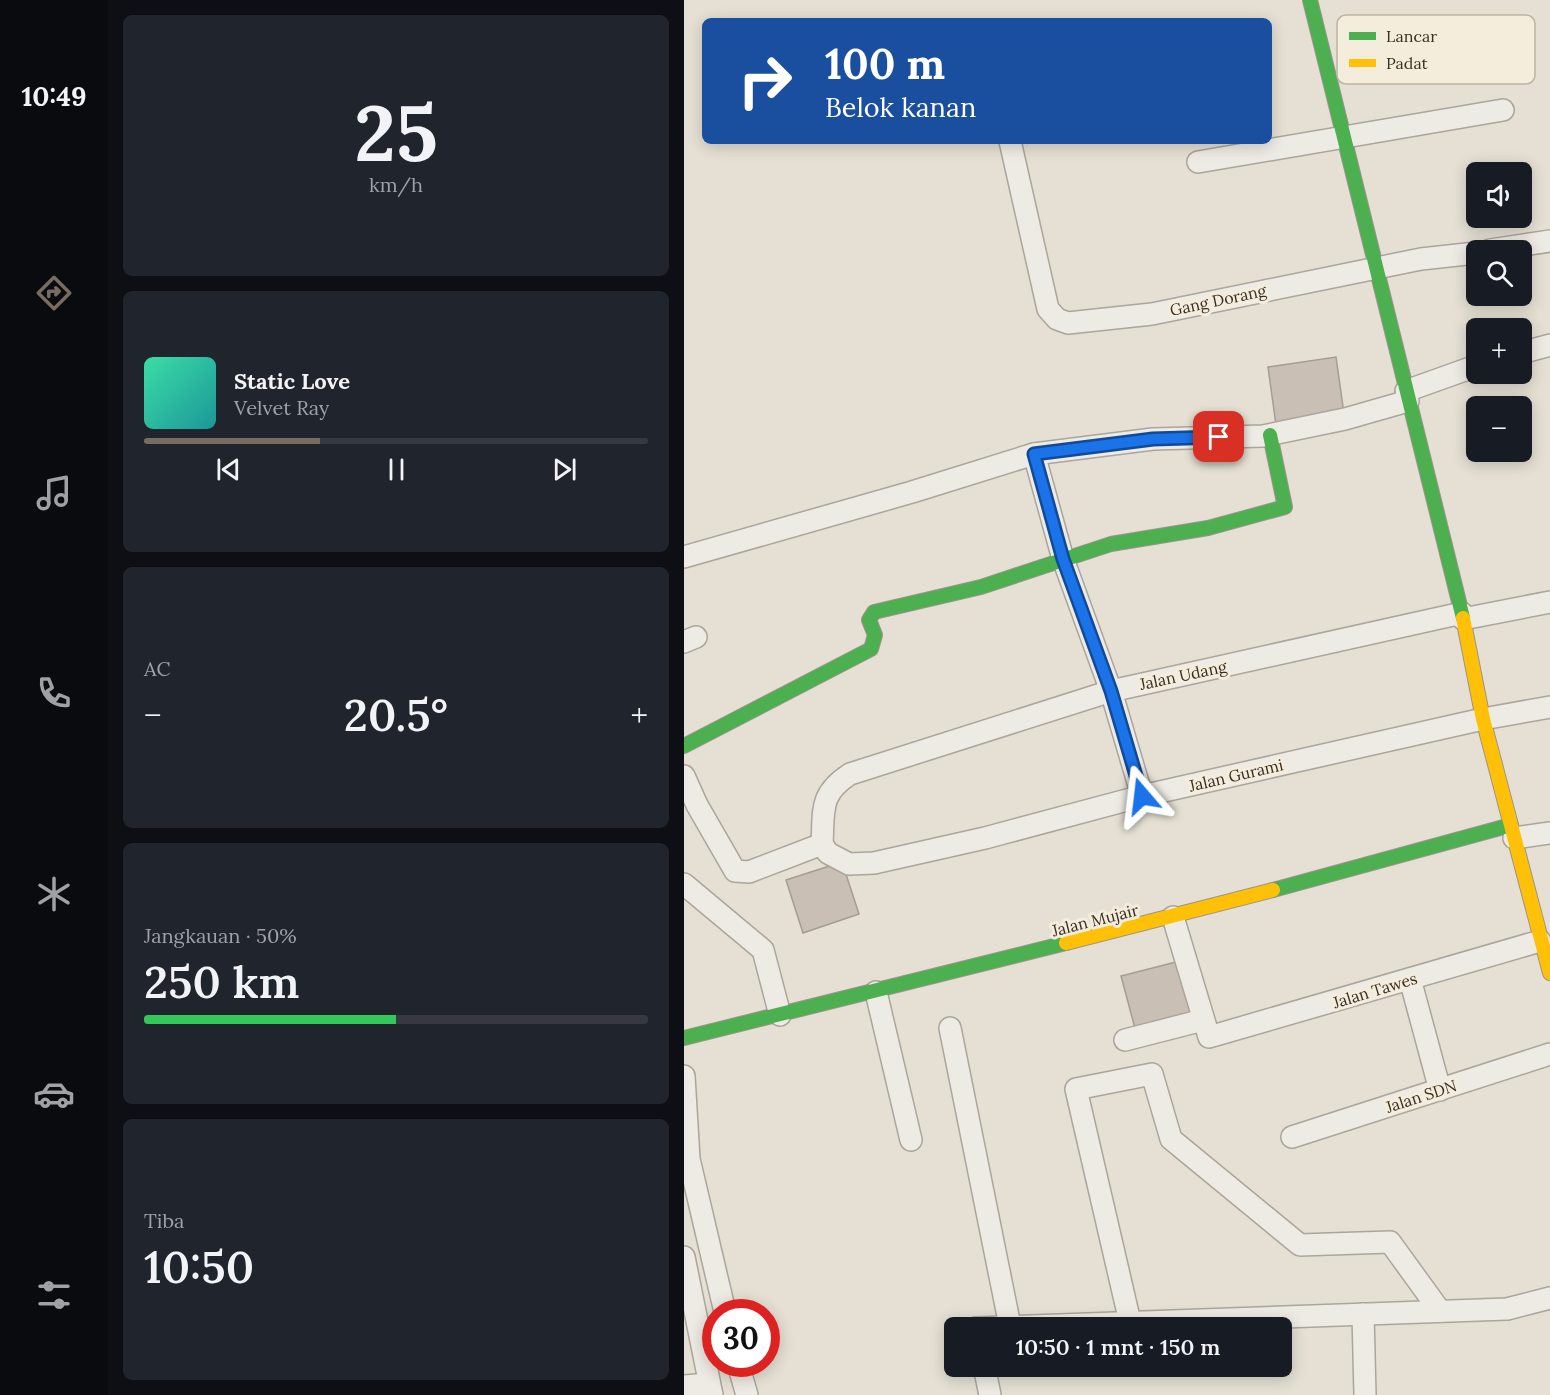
<!DOCTYPE html>
<html lang="id">
<head>
<meta charset="utf-8">
<style>
	body { margin:0; font-family:Lora,serif; background:#20242c; color:#f1f3f6; height:100vh; display:flex; flex-direction:column; font-size:22px; white-space:nowrap }
	* { box-sizing:border-box; margin:0 }
	p { font-size:20px; color:#9ea1a6 }
	.icon { flex:none; width:33px; height:33px; fill:none; stroke:currentColor; stroke-width:2; stroke-linecap:round; stroke-linejoin:round }
	.map { position:relative; flex:1; overflow:hidden }
	.drawer { display:flex; flex-direction:column; gap:15px; padding:15px; background:#0d0f14; width:576px }
	.drawer>* { flex:none }
	.guide { position:absolute; left:18px; top:18px; width:570px; height:126px; border-radius:9px; box-shadow:0 3px 15px #0003; background:#1a4fa0; color:#fff; overflow:hidden }
	.controls { position:absolute; left:782px; top:162px; display:grid; gap:12px }
	.controls a { display:grid; place-items:center; width:66px; height:66px; border-radius:9px; background:#171b24; box-shadow:0 3px 15px #0003; font-size:30px }
	.speed { position:absolute; left:18px; top:1299px; display:flex; gap:12px; font-size:30px; font-weight:700; text-align:center }
	.speed>* { display:grid; place-content:center; width:78px; height:78px; border-radius:50%; background:#171b24; box-shadow:0 3px 15px #0003; line-height:1 }
	.speed .limit { border:9px solid #d22; background:#fff; color:#111 }
	.pin { position:absolute; display:grid; place-items:center; width:51px; height:51px; color:#fff; margin:-26px; border-radius:12px; box-shadow:0 3px 9px #0006 }
	.me { position:absolute; width:66px; margin:-33px; rotate:343deg; stroke-linejoin:round; filter:drop-shadow(0 0 4px #0008) }
	.turn { display:flex; align-items:center; gap:21px; height:126px; padding:0 24px; font-size:27px }
	.turn .icon { width:78px; height:78px; stroke-width:2.5 }
	.turn b { display:block; font-size:42px; line-height:51px }
	.big { font-size:45px; font-weight:600; line-height:1.1 }
	.drawer .card { flex:1; display:flex; flex-direction:column; justify-content:center; gap:9px; min-width:0; padding:0 21px; border-radius:9px; background:#20242c }
	.drawer .dial { align-items:center; gap:0 }
	.dial b { font-size:78px; line-height:1 }
	.song { display:flex; align-items:center; gap:18px }
	.cover { width:72px; height:72px; border-radius:9px; background:linear-gradient(135deg,hsl(160 70% 55%),hsl(180 70% 35%)) }
	.played { height:6px; border-radius:3px; background:linear-gradient(90deg,#766c61 35%,#363941 35%) }
	.keys { display:flex; justify-content:space-around; direction:ltr }
	.heat { display:flex; justify-content:space-between; align-items:center; font-size:33px; direction:ltr }
	.charge { height:9px; border-radius:4px; background:linear-gradient(90deg,#34c759 50%,#363941 0) }
	.trip { position:absolute; left:260px; top:1317px; width:348px; height:60px; border-radius:9px; background:#171b24; box-shadow:0 3px 15px #0003; font-weight:600; line-height:60px; text-align:center }
	main { display:flex; flex:1; min-height:0 }
	.tab-bar { display:flex; flex-direction:column; width:108px; justify-content:space-around; align-items:center; background:#090b0e; color:#9ea1a6 }
	.tab-bar .icon { width:42px; height:42px }
	.tab-bar .on { color:#766c61 }
	.tab-bar b { font-size:27px; color:#f1f3f6 }
	.map>svg:first-child { display:block }
	.building { fill:#c9bfb4; stroke:#a59c92; stroke-width:1.5 }
	.lines { fill:none; stroke-linecap:round; stroke-linejoin:round }
	.street-casing { stroke:#aba59b; stroke-width:24 }
	.fast-casing { stroke:#9b958b; stroke-width:16 }
	.slow-casing { stroke:#9b958b; stroke-width:16 }
	.street { stroke:#eeebe4; stroke-width:21 }
	.fast { stroke:#4caf50; stroke-width:14 }
	.slow { stroke:#ffc107; stroke-width:14 }
	.route-casing { stroke:#114b97; stroke-width:15 }
	.route { stroke:#1a73e8; stroke-width:10 }
	.labels { text-anchor:middle; stroke-width:6; stroke-linejoin:round; paint-order:stroke }
	.street-label { font-size:16px; fill:#3a2e23; stroke:#f4eddb }
	.key { fill:#f4eddb; stroke:#bcb4a4; stroke-width:1.5 }
	.key-label { font-size:16px; fill:#3a2e23 }
</style>
</head>
<body>
<main>
<nav class="tab-bar">
<b>10:49</b>
<svg class="icon on" aria-label="directions" viewBox="0 0 24 24"><path d="M12 3l9 9-9 9-9-9zM9 14v-3h6M13 9l2 2-2 2"/></svg>
<svg class="icon" aria-label="music" viewBox="0 0 24 24"><path d="M9 18V5l10-2v13"/><circle cx="6" cy="18" r="3"/><circle cx="16" cy="16" r="3"/></svg>
<svg class="icon" aria-label="phone" viewBox="0 0 24 24"><path d="M5 4h4l2 5-3 2q2 4 5 5l2-3 5 2v4C11 20 4 13 5 4z"/></svg>
<svg class="icon" aria-label="climate" viewBox="0 0 24 24"><path d="M12 3v18M4 7l16 10M4 17L20 7"/></svg>
<svg class="icon" aria-label="car" viewBox="0 0 24 24"><path d="M5 17H2v-5l4-1 3-4h7l3 4 3 1v5h-3M9 17h6M6 11h13"/><circle cx="7" cy="17" r="2"/><circle cx="17" cy="17" r="2"/></svg>
<svg class="icon" aria-label="filters" viewBox="0 0 24 24"><path d="M4 7h16M4 17h16"/><circle cx="9" cy="7" r="2"/><circle cx="15" cy="17" r="2"/></svg>
</nav>
<section class="drawer">
<div class="card dial"><b>25</b><p>km/h</p></div>
<div class="card">
<div class="song"><i class="cover"></i><div><b>Static Love</b><p>Velvet Ray</p></div></div>
<div class="played"></div>
<div class="keys"><svg class="icon" aria-label="previous" viewBox="0 0 24 24"><path d="M18 5L8 12l10 7zM5 5v14"/></svg><svg class="icon" aria-label="pause" viewBox="0 0 24 24"><path d="M8 5v14M16 5v14"/></svg><svg class="icon" aria-label="next" viewBox="0 0 24 24"><path d="M6 5l10 7-10 7zM19 5v14"/></svg></div>
</div>
<div class="card"><p>AC</p>
<div class="heat"><a>−</a><b class="big">20.5°</b><a>+</a></div>
</div>
<div class="card"><p>Jangkauan · 50%</p><b class="big">250 km</b><div class="charge"></div></div>
<div class="card"><p>Tiba</p><b class="big">10:50</b></div>
</section>
<div class="map">
<svg width="866" height="1395" viewBox="0 0 866 1395">
	<rect width="100%" height="100%" fill="#e5e0d3"/>
	<g class="building">
		<polygon points="652,357 660,414 592,425 584,367"/>
		<polygon points="158,862 175,914 119,933 102,880"/>
		<polygon points="496,961 510,1017 452,1032 437,976"/>
	</g>
	<g class="lines">
		<defs>
			<g id="street">
				<polyline points="326,141 364,309 373,319 384,323 468,314 737,259 792,253"/>
				<polyline points="514,162 819,110"/>
				<polyline points="806,250 866,241"/>
				<polyline points="837,353 866,345"/>
				<polyline points="722,391 792,366"/>
				<polyline points="350,454 379,559 427,691 458,796"/>
				<polyline points="0,557 228,492 350,454 469,439 579,436 661,419 724,401"/>
				<polyline points="779,619 866,602"/>
				<polyline points="0,642 12,637"/>
				<polyline points="0,776 13,805 51,871 65,872 138,844"/>
				<polyline points="830,838 866,833"/>
				<polyline points="138,844 144,853 165,864 190,863 301,838 458,796 799,719 866,707"/>
				<path d="M 138,844 C 140,810 135,794 166,774 L 427,691 L 778,613"/>
				<polyline points="0,884 79,950 96,1015"/>
				<polyline points="489,917 525,1037 856,941"/>
				<polyline points="726,979 756,1090"/>
				<polyline points="192,992 227,1140"/>
				<polyline points="266,1028 326,1326"/>
				<polyline points="441,1040 519,1020"/>
				<polyline points="0,1076 5,1159 41,1312"/>
				<polyline points="608,1137 866,1054"/>
				<polyline points="0,1257 28,1395"/>
				<polyline points="679,1314 681,1395"/>
				<polyline points="446,1322 392,1089 468,1074 487,1139 616,1245 706,1242 756,1311"/>
				<polyline points="292,1328 823,1309 866,1298"/>
				<polyline points="54,1364 63,1395"/>
				<polyline points="300,1366 306,1395"/>
				<polyline points="0,1386 25,1384"/>
			</g>
			<g id="fast">
				<polyline points="626,0 779,618"/>
				<polyline points="0,746 187,649 191,635 185,620 190,612 297,587 427,544 524,528 601,507 586,435"/>
				<polyline points="589,890 827,825"/>
				<polyline points="0,1038 382,943"/>
			</g>
			<g id="slow">
				<polyline points="779,618 799,719 866,973"/>
				<polyline points="382,943 589,890"/>
			</g>
		</defs>
		<use href="#street" class="street-casing"/>
		<use href="#fast" class="fast-casing"/>
		<use href="#slow" class="slow-casing"/>
		<use href="#street" class="street"/>
		<use href="#fast" class="fast"/>
		<use href="#slow" class="slow"/>
	</g>
	<g class="lines">
		<defs>
			<polyline id="route" points="458,796 427,691 379,559 350,454 469,439 535,437"/>
		</defs>
		<use href="#route" class="route-casing"/>
		<use href="#route" class="route"/>
	</g>
	<g class="labels">
		<g class="street-label">
			<text transform="translate(534 300) rotate(-12)" y="6">Gang Dorang</text>
			<text transform="translate(499 675) rotate(-12)" y="6">Jalan Udang</text>
			<text transform="translate(552 775) rotate(-13)" y="6">Jalan Gurami</text>
			<text transform="translate(411 920) rotate(-14)" y="6">Jalan Mujair</text>
			<text transform="translate(691 990) rotate(-17)" y="6">Jalan Tawes</text>
			<text transform="translate(737 1096) rotate(-18)" y="6">Jalan SDN</text>
		</g>
	</g>
	<rect x="653" y="15" width="198" height="69" rx="9" class="key"/>
	<rect x="665" y="32" width="27" height="8" fill="#4caf50"/>
	<rect x="665" y="59" width="27" height="8" fill="#ffc107"/>
	<g class="key-label">
		<text x="702" y="42">Lancar</text>
		<text x="702" y="69">Padat</text>
	</g>
</svg>
<div class="controls">
<a><svg class="icon" aria-label="sound" viewBox="0 0 24 24"><path d="M4 9h4l5-4v14l-5-4H4zM17 9q2 3 0 6"/></svg></a>
<a><svg class="icon" aria-label="search" viewBox="0 0 24 24"><circle cx="10" cy="10" r="6"/><path d="M15 15l6 6"/></svg></a>
<a>+</a>
<a>−</a>
</div>
<div class="speed"><div class="limit">30</div></div>
<div class="pin" style="left:535px;top:437px;background:#d93025"><svg class="icon" aria-label="arrive" viewBox="0 0 24 24"><path d="M6 21V4h12l-3 4 3 4H6"/></svg></div>
<svg class="me" style="left:458px;top:796px" viewBox="-20 -20 40 40"><path d="M0-17L14 15 0 8-14 15z" fill="#1a73e8" stroke="#fff" stroke-width="4"/></svg>
<div class="trip">10:50 · 1 mnt · 150 m</div>
<div class="guide">
<div class="turn"><svg class="icon" aria-label="right" viewBox="0 0 24 24"><path d="M7 20v-9h11M14 6l5 5-5 5"/></svg><div><b>100 m</b>Belok kanan</div></div>
</div>
</div>
</main>
</body>
</html>
